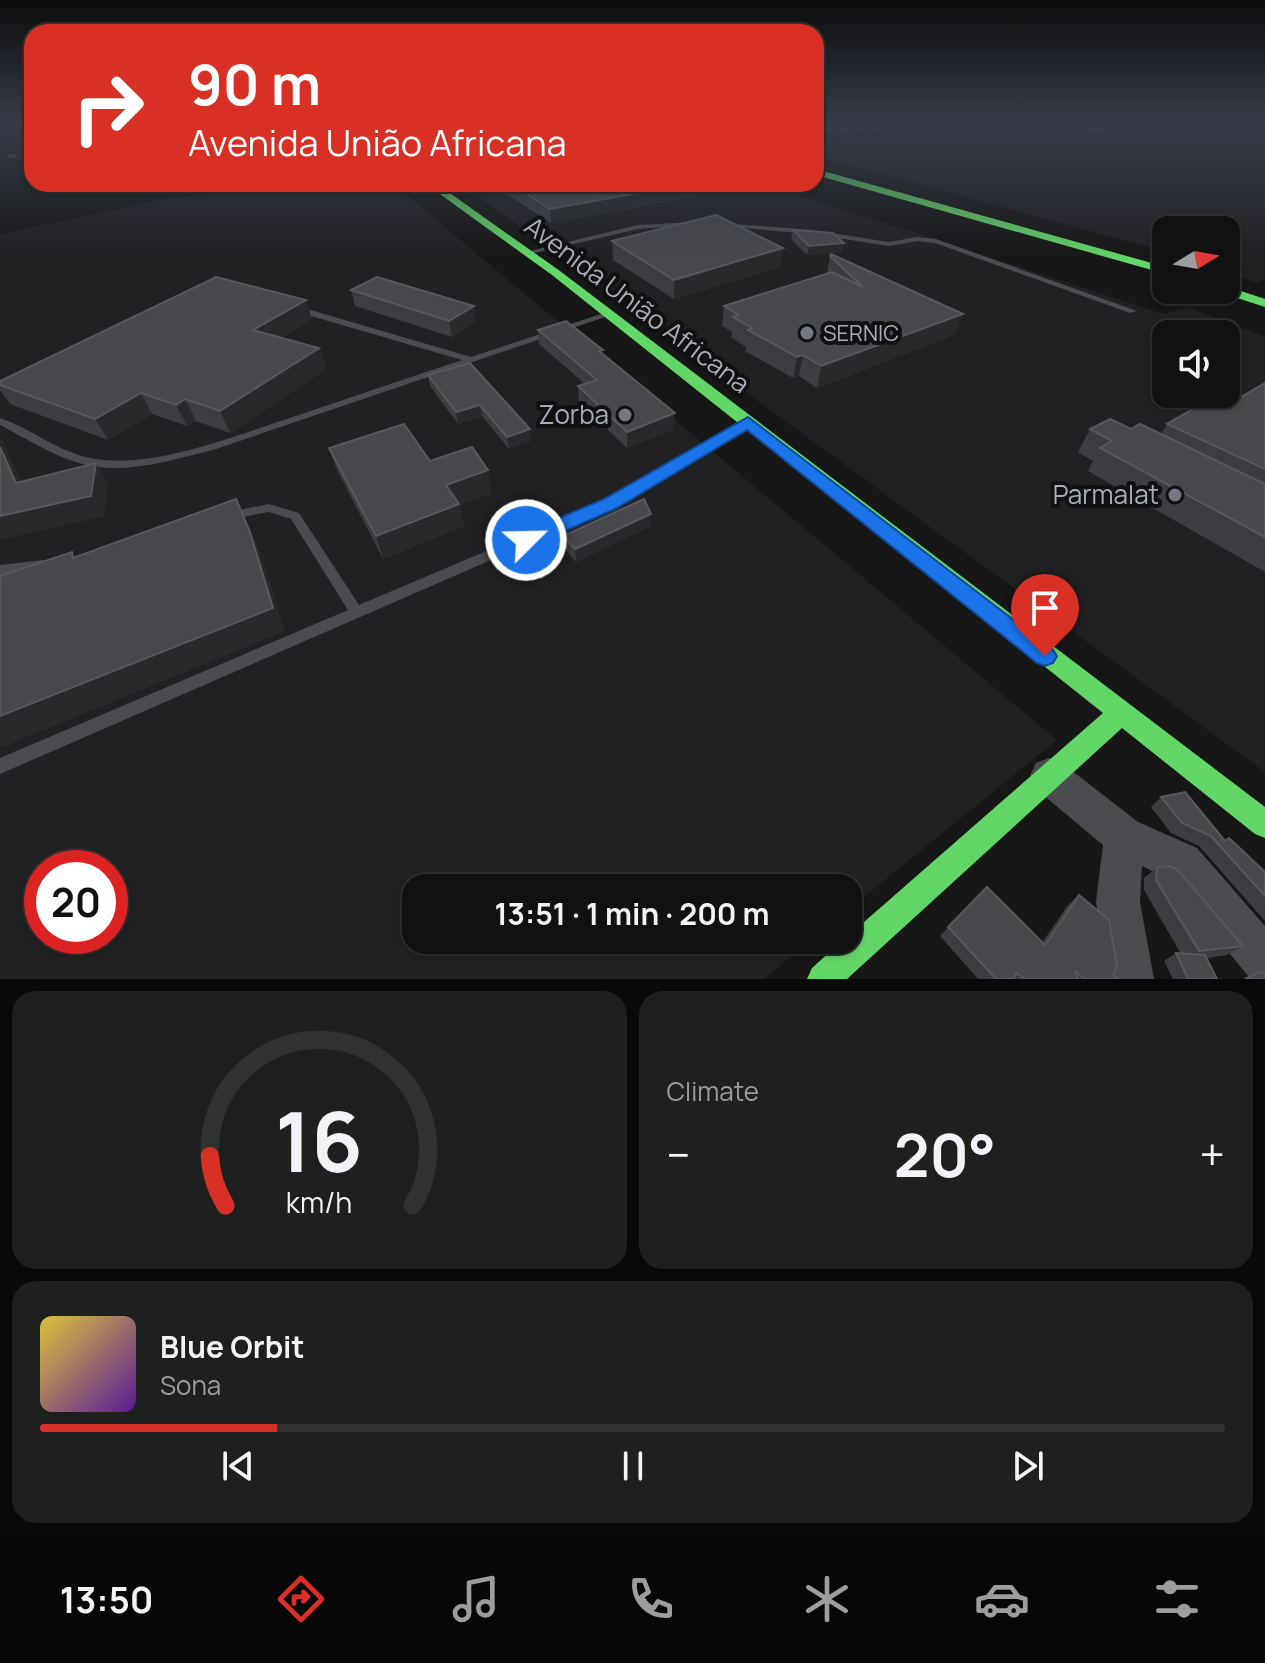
<!DOCTYPE html>
<html lang="en">
<head>
<meta charset="utf-8">
<style>
	body { margin:0; font-family:Manrope,sans-serif; background:#1e1f1f; color:#f1f3f6; height:100vh; display:flex; flex-direction:column; font-size:30px; white-space:nowrap }
	* { box-sizing:border-box; margin:0 }
	p { font-size:26px; color:#9c9d9f }
	.icon { flex:none; width:44px; height:44px; fill:none; stroke:currentColor; stroke-width:2; stroke-linecap:round; stroke-linejoin:round }
	.map { position:relative; height:979px; overflow:hidden }
	.panel { display:flex; flex-direction:column; gap:12px; padding:12px; background:#090909; flex:1 }
	.panel>* { flex:none }
	.top-card { position:absolute; left:24px; top:24px; width:800px; height:168px; border-radius:24px; box-shadow:0 2px 6px #0004,0 0 0 2px #303131; background:#d93025; color:#fff; overflow:hidden }
	.needle { width:52px; rotate:79deg }
	.buttons { position:absolute; left:1152px; top:216px; display:grid; gap:16px }
	.buttons a { display:grid; place-items:center; width:88px; height:88px; border-radius:16px; background:#111; box-shadow:0 2px 6px #0004,0 0 0 2px #303131; font-size:40px }
	.speed { position:absolute; left:24px; top:850px; display:flex; gap:16px; font-size:40px; font-weight:700; text-align:center }
	.speed>* { display:grid; place-content:center; width:104px; height:104px; border-radius:50%; background:#111; box-shadow:0 2px 6px #0004,0 0 0 2px #303131; line-height:1 }
	.speed .limit { border:12px solid #d22; background:#fff; color:#111 }
	.pin { position:absolute; display:grid; place-items:center; width:68px; height:68px; color:#fff; margin:-82px -34px; border-radius:50% 50% 50% 0; rotate:-45deg; box-shadow:0 0 8px #0007 }
	.pin .icon { rotate:45deg }
	.me { position:absolute; width:88px; margin:-44px; rotate:67deg; stroke-linejoin:round; filter:drop-shadow(0 0 6px #0008) }
	.turn { display:flex; align-items:center; gap:28px; height:168px; padding:0 32px; font-size:36px }
	.turn .icon { width:104px; height:104px; stroke-width:2.5 }
	.turn b { display:block; font-size:56px; line-height:68px }
	.big { font-size:60px; font-weight:700; line-height:1.1 }
	.panel .card { flex:1; display:flex; flex-direction:column; justify-content:center; gap:12px; min-width:0; padding:0 28px; border-radius:24px; background:#1e1f1f }
	.panel .dial { align-items:center; gap:0 }
	.dial svg { height:208px; overflow:visible; fill:none; stroke:#303131; stroke-width:7; stroke-linecap:round; text-anchor:middle }
	.dial text { fill:#f1f3f6; stroke:none }
	.song { display:flex; align-items:center; gap:24px }
	.cover { width:96px; height:96px; border-radius:12px; background:linear-gradient(135deg,hsl(50 70% 55%),hsl(270 70% 35%)) }
	.played { height:8px; border-radius:4px; background:linear-gradient(90deg,#d93025 20%,#303131 20%) }
	.keys { display:flex; justify-content:space-around; direction:ltr }
	.heat { display:flex; justify-content:space-between; align-items:center; font-size:44px; direction:ltr }
	.panel .tiles { flex:1; display:grid; gap:12px; grid-template-columns:1fr 1fr }
	.card:last-child { grid-column:span 2 }
	.trip { position:absolute; left:402px; top:874px; width:460px; height:80px; border-radius:24px; background:#111; box-shadow:0 2px 6px #0004,0 0 0 2px #303131; font-weight:700; line-height:80px; text-align:center }
	.tab-bar { display:flex; height:128px; justify-content:space-around; align-items:center; background:#070707; color:#9c9d9f }
	.tab-bar .icon { width:56px; height:56px }
	.tab-bar .current { color:#d93025 }
	.tab-bar b { font-size:36px; color:#f1f3f6 }
	.map>svg:first-child { display:block }
	.built { fill:#212124; fill-rule:evenodd }
	.lines { fill:none; stroke-linecap:round; stroke-linejoin:round }
	.lane { fill:#4b4c50; fill-rule:evenodd }
	.street { fill:#4b4c50; fill-rule:evenodd }
	.fast { fill:#63d668; fill-rule:evenodd }
	.rail-casing { stroke:#4b4c4f; stroke-width:4 }
	.rail { stroke:#111113; stroke-width:3; stroke-dasharray:8; stroke-linecap:butt }
	.wall { fill:#3c3d40 }
	.shaded-wall { fill:#28292a }
	.building { fill:#48494d; stroke:#57595e; stroke-width:2 }
	.route { fill:#1a73e8; stroke:#114b97; stroke-width:2 }
	.poi-dot { fill:#757880; stroke:#111113; stroke-width:3 }
	.labels { text-anchor:middle; stroke-width:8; stroke-linejoin:round; paint-order:stroke }
	.far-poi-label { font-size:22px; fill:#a8adb8; stroke:#111113; text-anchor:start }
	.street-label { font-size:26px; fill:#a8adb8; stroke:#111113 }
	.poi-label { font-size:26px; fill:#a8adb8; stroke:#111113; text-anchor:end }
</style>
</head>
<body>
<div class="map">
<svg width="1265" height="979" viewBox="0 0 1265 979">
	<rect width="100%" height="100%" fill="#171717"/>
	<g class="built">
		<polygon points="1080,122 1265,122 1265,279 1258,283 1226,272 1226,230 1166,230 1166,252 816,156 816,140"/>
		<path d="M 308,184 L 380,184 L 407,195 L 1057,740 L 848,910 L 848,888 L 416,888 L 416,940 L 811,940 L 764,979 L 0,979 L 0,234 L 175,197 ZM 42,868 L 110,868 L 110,936 L 42,936 Z"/>
		<path d="M 461,184 L 766,184 L 1164,314 L 1187,307 L 1265,337 L 1265,772 ZM 1166,334 L 1226,334 L 1226,394 L 1166,394 Z"/>
	</g>
	<g class="lines">
		<g class="lane">
			<polygon points="1164,122 1190,122 1059,134 1056,132"/>
			<polygon points="692,222 694,223 694,225 638,229 526,255 522,253 638,225"/>
			<polygon points="722,223 812,230 889,242 917,237 936,239 1137,311 1130,313 935,243 917,241 889,246 812,234 720,226 720,224"/>
			<path d="M 297,306 L 471,357 L 604,313 L 611,315 L 213,450 C 176,459 135,472 97,467 C 62,462 31,441 0,425 L 0,418 C 33,429 60,454 96,459 C 154,468 232,437 287,419 C 345,399 403,380 462,360 L 294,311 L 293,309 Z"/>
			<polygon points="748,419 753,422 752,424 615,506 0,774 0,758 348,610 291,519 269,512 227,520 221,516 223,513 269,504 299,513 359,605 607,500"/>
			<polygon points="43,560 48,561 50,565 48,569 0,575 0,565"/>
		</g>
		<polygon class="street" points="1049,758 1062,763 1138,822 1197,848 1265,926 1265,979 1249,977 1167,878 1142,866 1140,902 1154,979 1108,979 1096,902 1103,845 1036,789 1030,776 1036,763"/>
		<g class="fast">
			<polygon points="816,169 1166,267 1166,274 816,175"/>
			<polygon points="426,184 437,184 560,271 1265,807 1265,838 1255,834 1122,728 847,979 807,979 812,968 843,940 848,940 848,936 1103,713 552,275"/>
			<polygon points="1226,286 1265,299 1265,307 1222,293 1220,290 1226,290"/>
		</g>
		<defs>
			<g id="rail">
				<polyline points="816,131 951,122"/>
				<polyline points="0,157 32,155"/>
			</g>
		</defs>
		<use href="#rail" class="rail-casing"/>
		<use href="#rail" class="rail"/>
	</g>
	<g class="wall">
		<polygon points="491,184 753,184 753,186 551,223"/>
		<polygon points="793,230 842,252 807,255 791,239"/>
		<polygon points="612,241 780,267 674,299 613,260"/>
		<polygon points="830,256 956,334 817,388 799,376 793,378 745,351 746,347 731,337 732,332 722,326 724,306 827,273"/>
		<polygon points="351,290 476,322 452,337 355,306"/>
		<polygon points="306,300 312,319 281,338 319,348 326,369 230,433 196,421 187,426 152,414 108,440 10,404 0,390 0,381"/>
		<polygon points="538,330 603,354 674,429 627,448 579,402 578,386 585,384 539,344"/>
		<polygon points="470,363 531,441 509,449 482,416 458,424 430,386 428,375"/>
		<polygon points="1265,383 1265,572 1088,471 1093,461 1078,452 1090,429 1131,429 1161,434 1167,424 1241,397"/>
		<polygon points="329,448 430,461 491,493 459,505 464,526 383,559 337,470"/>
		<polygon points="651,526 576,562 564,548 563,536"/>
		<polygon points="1161,797 1225,841 1265,872 1265,921 1199,846 1171,833 1151,807"/>
		<polygon points="1157,868 1243,946 1227,955 1207,958 1217,979 1173,979 1164,961 1176,953 1181,954 1144,890 1144,878"/>
		<polygon points="1079,895 1113,975 1118,979 978,979 940,936 948,927 1042,943 1068,905"/>
	</g>
	<g class="shaded-wall">
		<polygon points="29,122 28,128 0,132 0,126"/>
		<polygon points="687,184 753,184 753,186 551,223 550,209"/>
		<polygon points="844,243 842,252 807,255 809,246"/>
		<polygon points="783,248 780,267 674,299 674,280"/>
		<polygon points="306,300 312,319 260,350 253,330"/>
		<polygon points="474,306 476,322 452,337 449,321"/>
		<polygon points="963,314 956,334 817,388 821,366"/>
		<polygon points="319,348 326,369 230,433 220,411"/>
		<polygon points="803,355 799,376 793,378 797,357"/>
		<polygon points="141,393 152,414 108,440 95,419"/>
		<polygon points="185,399 196,421 187,426 176,405"/>
		<polygon points="480,405 482,416 458,424 456,412"/>
		<polygon points="675,413 674,429 627,448 627,432"/>
		<polygon points="530,429 531,441 509,449 507,437"/>
		<polygon points="0,435 31,503 16,483 0,447"/>
		<polygon points="96,463 108,483 105,516 0,540 0,516"/>
		<polygon points="488,470 491,493 459,505 464,526 383,559 376,536 446,485"/>
		<polygon points="236,499 261,554 285,631 0,748 0,716"/>
		<polygon points="651,514 651,526 576,562 575,549"/>
	</g>
	<g class="building">
		<polygon points="0,122 25,122 0,126"/>
		<polygon points="511,184 687,184 550,209"/>
		<polygon points="716,215 783,248 674,280 612,241"/>
		<polygon points="793,230 833,233 844,243 809,246"/>
		<polygon points="831,254 963,314 821,366 803,355 797,357 748,330 752,328 733,317 739,315 724,306 832,272 863,287 830,256"/>
		<polygon points="216,277 306,300 253,330 319,348 220,411 185,399 176,405 141,393 95,419 0,385 0,381"/>
		<polygon points="377,277 474,306 449,321 351,290"/>
		<polygon points="566,321 603,350 599,351 675,413 627,432 578,386 597,380 538,330"/>
		<polygon points="470,363 530,429 507,437 480,405 456,412 428,375"/>
		<polygon points="1265,383 1265,469 1167,424 1219,394 1226,394 1226,390 1241,397"/>
		<polygon points="1110,419 1131,429 1140,424 1265,484 1265,537 1100,448 1112,441 1090,429"/>
		<polygon points="404,424 430,461 472,447 488,470 446,485 459,504 376,536 329,448"/>
		<polygon points="0,447 16,483 96,463 91,496 0,516"/>
		<polygon points="236,499 250,532 273,608 0,716 0,576 72,552 73,558"/>
		<polygon points="644,499 651,514 575,549 563,536"/>
		<polygon points="1185,792 1225,841 1229,838 1265,872 1265,896 1211,836 1182,823 1161,797"/>
		<polygon points="1170,866 1178,870 1243,946 1199,951 1156,880 1157,868"/>
		<polygon points="987,887 1045,945 1079,895 1109,920 1117,967 1113,975 1118,979 1084,979 1075,971 1078,979 1024,979 1017,973 1013,979 996,979 948,927"/>
		<polygon points="1176,953 1205,955 1217,979 1188,979"/>
		<polygon points="1260,972 1265,973 1265,979 1245,979"/>
	</g>
	<linearGradient id="sky" x2="0" y2="1"><stop stop-color="#0d0d0d"/><stop offset="0.47" stop-color="#363c47"/><stop offset="1" stop-color="#363c47" stop-opacity="0"/></linearGradient>
	<rect width="1265" height="259" fill="url(#sky)"/>
	<polygon class="route" points="748,417 1053,650 1057,656 1053,663 1045,666 1037,663 747,430 617,508 533,545 519,545 516,540 519,535 604,499"/>
	<g class="poi-dot">
		<circle cx="807" cy="333" r="8"/>
		<circle cx="625" cy="415" r="8"/>
		<circle cx="1175" cy="495" r="8"/>
	</g>
	<g class="labels">
		<g class="far-poi-label">
			<text x="823" y="341">SERNIC</text>
		</g>
		<g class="street-label">
			<text transform="translate(637 305) rotate(37)" y="9">Avenida União Africana</text>
		</g>
		<g class="poi-label">
			<text x="609" y="424">Zorba</text>
			<text x="1159" y="504">Parmalat</text>
		</g>
	</g>
</svg>
<div class="buttons">
<a><svg class="needle" viewBox="-14 -14 28 28"><path d="M0-13l5 13h-10z" fill="#e53935"/><path d="M0 13l5-13h-10z" fill="#9c9d9f"/></svg></a>
<a><svg class="icon" aria-label="sound" viewBox="0 0 24 24"><path d="M4 9h4l5-4v14l-5-4H4zM17 9q2 3 0 6"/></svg></a>
</div>
<div class="speed"><div class="limit">20</div></div>
<div class="pin" style="left:1045px;top:656px;background:#d93025"><svg class="icon" aria-label="arrive" viewBox="0 0 24 24"><path d="M6 21V4h12l-3 4 3 4H6"/></svg></div>
<svg class="me" style="left:526px;top:540px" viewBox="-20 -20 40 40"><circle r="17" fill="#1a73e8" stroke="#fff" stroke-width="3"/><path d="M0-11L8 9 0 5-8 9z" fill="#fff"/></svg>
<div class="trip">13:51 · 1 min · 200 m</div>
<div class="top-card">
<div class="turn"><svg class="icon" aria-label="right" viewBox="0 0 24 24"><path d="M7 20v-9h11M14 6l5 5-5 5"/></svg><div><b>90 m</b>Avenida União Africana</div></div>
</div>
</div>
<section class="panel">
<div class="tiles">
<div class="card dial"><svg viewBox="0 0 100 80">
<path d="M14 69A42 42 0 1 1 86 69"/>
<path d="M14 69A42 42 0 0 1 8 50" stroke="#d93025"/>
<text x="50" y="56" font-size="32" font-weight="700">16</text>
<text x="50" y="72" font-size="11">km/h</text>
</svg></div>
<div class="card"><p>Climate</p>
<div class="heat"><a>−</a><b class="big">20°</b><a>+</a></div>
</div>
<div class="card">
<div class="song"><i class="cover"></i><div><b>Blue Orbit</b><p>Sona</p></div></div>
<div class="played"></div>
<div class="keys"><svg class="icon" aria-label="previous" viewBox="0 0 24 24"><path d="M18 5L8 12l10 7zM5 5v14"/></svg><svg class="icon" aria-label="pause" viewBox="0 0 24 24"><path d="M8 5v14M16 5v14"/></svg><svg class="icon" aria-label="next" viewBox="0 0 24 24"><path d="M6 5l10 7-10 7zM19 5v14"/></svg></div>
</div>
</div>
</section>
<nav class="tab-bar">
<b>13:50</b>
<svg class="icon current" aria-label="directions" viewBox="0 0 24 24"><path d="M12 3l9 9-9 9-9-9zM9 14v-3h6M13 9l2 2-2 2"/></svg>
<svg class="icon" aria-label="music" viewBox="0 0 24 24"><path d="M9 18V5l10-2v13"/><circle cx="6" cy="18" r="3"/><circle cx="16" cy="16" r="3"/></svg>
<svg class="icon" aria-label="phone" viewBox="0 0 24 24"><path d="M5 4h4l2 5-3 2q2 4 5 5l2-3 5 2v4C11 20 4 13 5 4z"/></svg>
<svg class="icon" aria-label="climate" viewBox="0 0 24 24"><path d="M12 3v18M4 7l16 10M4 17L20 7"/></svg>
<svg class="icon" aria-label="car" viewBox="0 0 24 24"><path d="M5 17H2v-5l4-1 3-4h7l3 4 3 1v5h-3M9 17h6M6 11h13"/><circle cx="7" cy="17" r="2"/><circle cx="17" cy="17" r="2"/></svg>
<svg class="icon" aria-label="filters" viewBox="0 0 24 24"><path d="M4 7h16M4 17h16"/><circle cx="9" cy="7" r="2"/><circle cx="15" cy="17" r="2"/></svg>
</nav>
</body>
</html>
